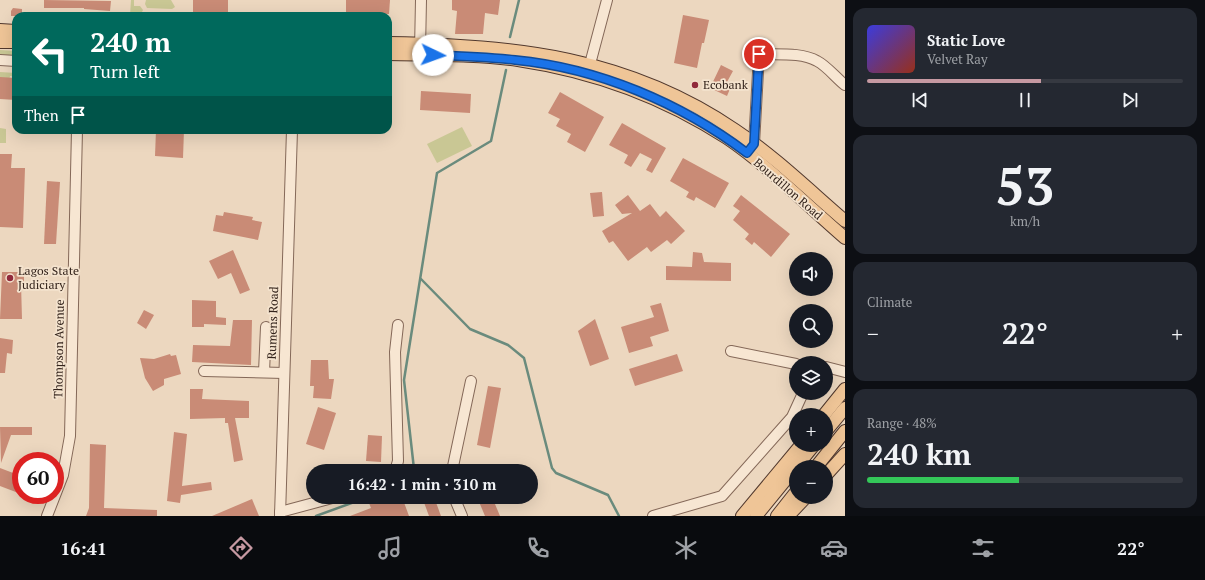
<!DOCTYPE html>
<html lang="en">
<head>
<meta charset="utf-8">
<style>
	body { margin:0; font-family:"PT Serif",serif; background:#242831; color:#f1f3f6; height:100vh; display:flex; flex-direction:column; font-size:15px; white-space:nowrap }
	* { box-sizing:border-box; margin:0 }
	p { font-size:13px; color:#9ea1a6 }
	.icon { flex:none; width:22px; height:22px; fill:none; stroke:currentColor; stroke-width:2; stroke-linecap:round; stroke-linejoin:round }
	.map { position:relative; flex:1; overflow:hidden }
	.drawer { display:flex; flex-direction:column; gap:8px; padding:8px; background:#0d0f14; width:360px }
	.drawer>* { flex:none }
	.banner { position:absolute; left:12px; top:12px; width:380px; height:122px; border-radius:12px; box-shadow:0 4px 16px #0002; background:#00695c; color:#fff; overflow:hidden }
	.fabs { position:absolute; left:789px; top:252px; display:grid; gap:8px }
	.fabs a { display:grid; place-items:center; width:44px; height:44px; border-radius:50%; background:#171b24; box-shadow:0 4px 16px #0002; font-size:20px }
	.speed { position:absolute; left:12px; top:452px; display:flex; gap:8px; font-size:20px; font-weight:700; text-align:center }
	.speed>* { display:grid; place-content:center; width:52px; height:52px; border-radius:50%; background:#171b24; box-shadow:0 4px 16px #0002; line-height:1 }
	.speed .limit { border:6px solid #d22; background:#fff; color:#111 }
	.pin { position:absolute; display:grid; place-items:center; width:34px; height:34px; color:#fff; margin:-17px; border:2px solid #fff; border-radius:50%; box-shadow:0 1px 4px #0007 }
	.me { position:absolute; width:44px; margin:-22px; rotate:93deg; stroke-linejoin:round; filter:drop-shadow(0 0 3px #0008) }
	.turn { display:flex; align-items:center; gap:14px; height:84px; padding:0 12px; font-size:18px }
	.turn .icon { width:52px; height:52px; stroke-width:2.5 }
	.turn b { display:block; font-size:28px; line-height:34px }
	.then { display:flex; align-items:center; height:38px; padding:0 12px; background:#0003; gap:8px; font-size:15px }
	.big { font-size:30px; font-weight:700; line-height:1.1 }
	.drawer .widget { flex:1; display:flex; flex-direction:column; justify-content:center; gap:6px; min-width:0; padding:0 14px; border-radius:12px; background:#242831 }
	.drawer .dial { align-items:center; gap:0 }
	.dial b { font-size:52px; line-height:1 }
	.song { display:flex; align-items:center; gap:12px }
	.cover { width:48px; height:48px; border-radius:6px; background:linear-gradient(135deg,hsl(240 70% 55%),hsl(10 70% 35%)) }
	.played { height:4px; border-radius:2px; background:linear-gradient(90deg,#c699a2 55%,#363941 55%) }
	.keys { display:flex; justify-content:space-around; direction:ltr }
	.heat { display:flex; justify-content:space-between; align-items:center; font-size:22px; direction:ltr }
	.charge { height:6px; border-radius:3px; background:linear-gradient(90deg,#34c759 48%,#363941 0) }
	.trip { position:absolute; left:306px; top:464px; width:232px; height:40px; border-radius:20px; background:#171b24; box-shadow:0 4px 16px #0002; font-weight:700; line-height:40px; text-align:center }
	.dock { display:flex; height:64px; justify-content:space-around; align-items:center; background:#090b0e; color:#9ea1a6 }
	.dock .icon { width:28px; height:28px }
	.dock .active { color:#c699a2 }
	.dock b { font-size:18px; color:#f1f3f6 }
	main { display:flex; flex:1; min-height:0 }
	.map>svg:first-child { display:block }
	.green { fill:#c9c794 }
	.lines { fill:none; stroke-linecap:round; stroke-linejoin:round }
	.stream { stroke:#6a8b7d; stroke-width:2.5 }
	.building { fill:#c98b76 }
	.minor-casing { stroke:#846858; stroke-width:12 }
	.major-casing { stroke:#51382d; stroke-width:14 }
	.minor { stroke:#f7e6d2; stroke-width:10 }
	.major { stroke:#efc597; stroke-width:12 }
	.route-casing { stroke:#114b97; stroke-width:10 }
	.route { stroke:#1a73e8; stroke-width:7 }
	.poi-dot { fill:#912a3c; stroke:#f4e3ce; stroke-width:1.5 }
	.labels { text-anchor:middle; stroke-width:3.5; stroke-linejoin:round; paint-order:stroke }
	.poi-label { font-size:12px; fill:#34241c; stroke:#f4e3ce; text-anchor:start }
	.street-label { font-size:12px; fill:#34241c; stroke:#f4e3ce }
</style>
</head>
<body>
<main>
<div class="map">
<svg width="845" height="516" viewBox="0 0 845 516">
	<rect width="100%" height="100%" fill="#ecd7bf"/>
	<g class="green">
		<polygon points="131,0 134,0 134,6 140,6 143,10 140,16 130,16"/>
		<polygon points="146,0 171,0 175,7 172,9 147,8 145,4"/>
		<polygon points="0,50 16,51 16,60 0,58"/>
		<polygon points="0,72 16,73 16,77 10,76 9,81 0,80"/>
		<polygon points="462,127 472,146 437,163 427,144"/>
		<polygon points="0,128 6,129 6,143 0,143"/>
	</g>
	<g class="lines">
		<g class="stream">
			<polyline points="510,37 519,0"/>
			<polyline points="421,279 470,329 508,345 524,358 552,468 556,473 608,495 619,516"/>
			<polyline points="413,471 414,469 404,380 437,173 491,141 506,70"/>
			<polyline points="316,516 368,497"/>
		</g>
	</g>
	<g class="building">
		<polygon points="44,0 111,1 110,11 84,9 84,8 44,8"/>
		<polygon points="193,0 228,0 228,15 193,13"/>
		<polygon points="346,0 390,0 389,14 346,13"/>
		<polygon points="452,0 500,0 498,15 485,13 483,34 455,34 457,11 452,10"/>
		<polygon points="13,8 22,9 22,16 11,16 11,11"/>
		<polygon points="683,15 709,20 704,43 702,43 697,68 674,63"/>
		<polygon points="721,65 733,71 727,82 732,84 727,96 710,88"/>
		<polygon points="0,77 16,78 16,100 0,99"/>
		<polygon points="421,91 471,94 470,113 420,110"/>
		<polygon points="560,92 604,117 585,152 567,142 571,134 556,126 560,119 548,113"/>
		<polygon points="622,123 666,148 652,173 646,170 652,159 640,153 631,167 624,163 628,155 609,145"/>
		<polygon points="156,130 184,130 183,158 155,156"/>
		<polygon points="0,154 12,154 11,168 25,168 23,228 0,227"/>
		<polygon points="683,158 729,183 715,208 696,197 694,201 686,197 689,192 670,181"/>
		<polygon points="47,181 60,182 56,244 44,244"/>
		<polygon points="602,192 604,216 593,217 590,193"/>
		<polygon points="628,195 640,211 650,204 660,217 666,211 685,231 671,244 667,240 651,252 647,247 628,261 613,241 609,243 602,231 632,213 622,214 615,205"/>
		<polygon points="741,195 790,234 771,257 754,242 752,245 745,239 749,234 733,220 740,211 733,206"/>
		<polygon points="224,212 253,217 252,220 262,222 258,240 213,231 216,215 223,216"/>
		<polygon points="233,250 250,290 240,294 231,273 218,279 209,261"/>
		<polygon points="693,252 702,253 704,262 731,263 731,281 666,280 666,266 692,267"/>
		<polygon points="2,272 24,272 24,283 21,283 22,319 0,319"/>
		<polygon points="192,300 216,301 216,317 226,318 226,325 204,324 204,327 192,327"/>
		<polygon points="661,303 669,331 650,337 653,346 629,353 621,327 654,317 650,306"/>
		<polygon points="144,310 154,315 146,329 137,323"/>
		<polygon points="595,319 609,359 590,366 578,331"/>
		<polygon points="233,320 252,320 251,365 192,362 193,345 230,346"/>
		<polygon points="0,338 13,340 12,354 7,353 5,373 0,373"/>
		<polygon points="170,354 171,356 176,355 181,374 164,379 164,385 153,391 145,378 140,358 154,359"/>
		<polygon points="677,354 683,371 635,386 629,369"/>
		<polygon points="311,360 328,360 329,379 334,379 331,399 313,398 314,386 310,386"/>
		<polygon points="488,386 501,388 490,448 477,445"/>
		<polygon points="190,389 203,389 202,399 249,401 249,418 235,418 243,460 234,462 228,423 225,423 225,418 190,419"/>
		<polygon points="318,407 336,413 324,450 306,444"/>
		<polygon points="0,427 32,427 32,435 11,435 1,463"/>
		<polygon points="174,432 187,434 182,486 211,482 212,490 181,495 180,503 167,501"/>
		<polygon points="368,435 382,436 381,462 366,461"/>
		<polygon points="90,444 106,445 104,508 157,510 157,516 86,516 89,508"/>
		<polygon points="0,468 21,476 21,494 0,486"/>
		<polygon points="386,497 402,497 409,516 350,516 371,508 369,503"/>
		<polygon points="422,497 434,497 441,516 429,516"/>
		<polygon points="477,497 492,497 500,516 485,516"/>
		<polygon points="252,499 259,516 212,516"/>
	</g>
	<g class="lines">
		<defs>
			<g id="minor">
				<polyline points="420,50 421,0"/>
				<polyline points="0,60 16,61"/>
				<polyline points="590,64 607,0"/>
				<path d="M 750,148 L 754,144 L 759,54 C 777,55 801,52 817,61 C 827,66 836,78 845,85"/>
				<polyline points="731,351 796,364"/>
				<polyline points="826,367 845,372"/>
				<polyline points="204,371 284,373"/>
				<polyline points="264,372 266,327"/>
				<polyline points="395,471 398,461 395,352 398,325"/>
				<polyline points="452,471 471,381"/>
				<polyline points="454,497 462,516"/>
				<polyline points="280,512 336,497"/>
				<polyline points="47,516 63,475 70,436 77,130"/>
				<polyline points="280,516 292,130"/>
				<polyline points="653,516 722,496 792,417 803,393"/>
			</g>
			<g id="major">
				<polyline points="0,30 16,31"/>
				<polyline points="0,42 16,42"/>
				<path d="M 388,43 C 514,45 628,57 735,130 C 774,156 809,190 845,221"/>
				<path d="M 388,54 C 431,55 476,54 518,60 C 592,71 664,97 727,138 C 767,165 808,206 845,238"/>
				<polyline points="824,415 845,389"/>
				<polyline points="826,431 845,408"/>
				<polyline points="796,467 814,445"/>
				<polyline points="816,467 845,431"/>
				<polyline points="826,475 845,454"/>
				<polyline points="742,516 801,445"/>
				<polyline points="756,516 796,467"/>
				<polyline points="777,516 796,492"/>
				<polyline points="788,516 806,497"/>
			</g>
		</defs>
		<use href="#minor" class="minor-casing"/>
		<use href="#major" class="major-casing"/>
		<use href="#minor" class="minor"/>
		<use href="#major" class="major"/>
	</g>
	<g class="lines">
		<defs>
			<path id="route" d="M 433,55 C 461,56 488,57 515,60 C 598,68 681,103 747,153 L 754,144 L 759,54"/>
		</defs>
		<use href="#route" class="route-casing"/>
		<use href="#route" class="route"/>
	</g>
	<g class="poi-dot">
		<circle cx="695" cy="85" r="4"/>
		<circle cx="10" cy="278" r="4"/>
	</g>
	<g class="labels">
		<g class="poi-label">
			<text x="703" y="89">Ecobank</text>
			<text x="18" y="275">Lagos State<tspan x="18" dy="14">Judiciary</tspan></text>
		</g>
		<g class="street-label">
			<text transform="translate(788 189) rotate(41)" y="4">Bourdillon Road</text>
			<text transform="translate(273 323) rotate(-88)" y="4">Rumens Road</text>
			<text transform="translate(59 349) rotate(-89)" y="4">Thompson Avenue</text>
		</g>
	</g>
</svg>
<div class="fabs">
<a><svg class="icon" aria-label="sound" viewBox="0 0 24 24"><path d="M4 9h4l5-4v14l-5-4H4zM17 9q2 3 0 6"/></svg></a>
<a><svg class="icon" aria-label="search" viewBox="0 0 24 24"><circle cx="10" cy="10" r="6"/><path d="M15 15l6 6"/></svg></a>
<a><svg class="icon" aria-label="layers" viewBox="0 0 24 24"><path d="M12 4l9 5-9 5-9-5zM3 14l9 5 9-5"/></svg></a>
<a>+</a>
<a>−</a>
</div>
<div class="speed"><div class="limit">60</div></div>
<div class="pin" style="left:759px;top:54px;background:#d93025"><svg class="icon" aria-label="arrive" viewBox="0 0 24 24"><path d="M6 21V4h12l-3 4 3 4H6"/></svg></div>
<svg class="me" style="left:433px;top:55px" viewBox="-20 -20 40 40"><circle r="19" fill="#fff"/><path d="M0-13L10 11 0 6-10 11z" fill="#1a73e8"/></svg>
<div class="trip">16:42 · 1 min · 310 m</div>
<div class="banner">
<div class="turn"><svg class="icon" aria-label="left" viewBox="0 0 24 24"><path d="M17 20v-9H6M10 6l-5 5 5 5"/></svg><div><b>240 m</b>Turn left</div></div>
<div class="then">Then<svg class="icon" aria-label="arrive" viewBox="0 0 24 24"><path d="M6 21V4h12l-3 4 3 4H6"/></svg></div>
</div>
</div>
<section class="drawer">
<div class="widget">
<div class="song"><i class="cover"></i><div><b>Static Love</b><p>Velvet Ray</p></div></div>
<div class="played"></div>
<div class="keys"><svg class="icon" aria-label="previous" viewBox="0 0 24 24"><path d="M18 5L8 12l10 7zM5 5v14"/></svg><svg class="icon" aria-label="pause" viewBox="0 0 24 24"><path d="M8 5v14M16 5v14"/></svg><svg class="icon" aria-label="next" viewBox="0 0 24 24"><path d="M6 5l10 7-10 7zM19 5v14"/></svg></div>
</div>
<div class="widget dial"><b>53</b><p>km/h</p></div>
<div class="widget"><p>Climate</p>
<div class="heat"><a>−</a><b class="big">22°</b><a>+</a></div>
</div>
<div class="widget"><p>Range · 48%</p><b class="big">240 km</b><div class="charge"></div></div>
</section>
</main>
<nav class="dock">
<b>16:41</b>
<svg class="icon active" aria-label="directions" viewBox="0 0 24 24"><path d="M12 3l9 9-9 9-9-9zM9 14v-3h6M13 9l2 2-2 2"/></svg>
<svg class="icon" aria-label="music" viewBox="0 0 24 24"><path d="M9 18V5l10-2v13"/><circle cx="6" cy="18" r="3"/><circle cx="16" cy="16" r="3"/></svg>
<svg class="icon" aria-label="phone" viewBox="0 0 24 24"><path d="M5 4h4l2 5-3 2q2 4 5 5l2-3 5 2v4C11 20 4 13 5 4z"/></svg>
<svg class="icon" aria-label="climate" viewBox="0 0 24 24"><path d="M12 3v18M4 7l16 10M4 17L20 7"/></svg>
<svg class="icon" aria-label="car" viewBox="0 0 24 24"><path d="M5 17H2v-5l4-1 3-4h7l3 4 3 1v5h-3M9 17h6M6 11h13"/><circle cx="7" cy="17" r="2"/><circle cx="17" cy="17" r="2"/></svg>
<svg class="icon" aria-label="filters" viewBox="0 0 24 24"><path d="M4 7h16M4 17h16"/><circle cx="9" cy="7" r="2"/><circle cx="15" cy="17" r="2"/></svg>
<b>22°</b>
</nav>
</body>
</html>
